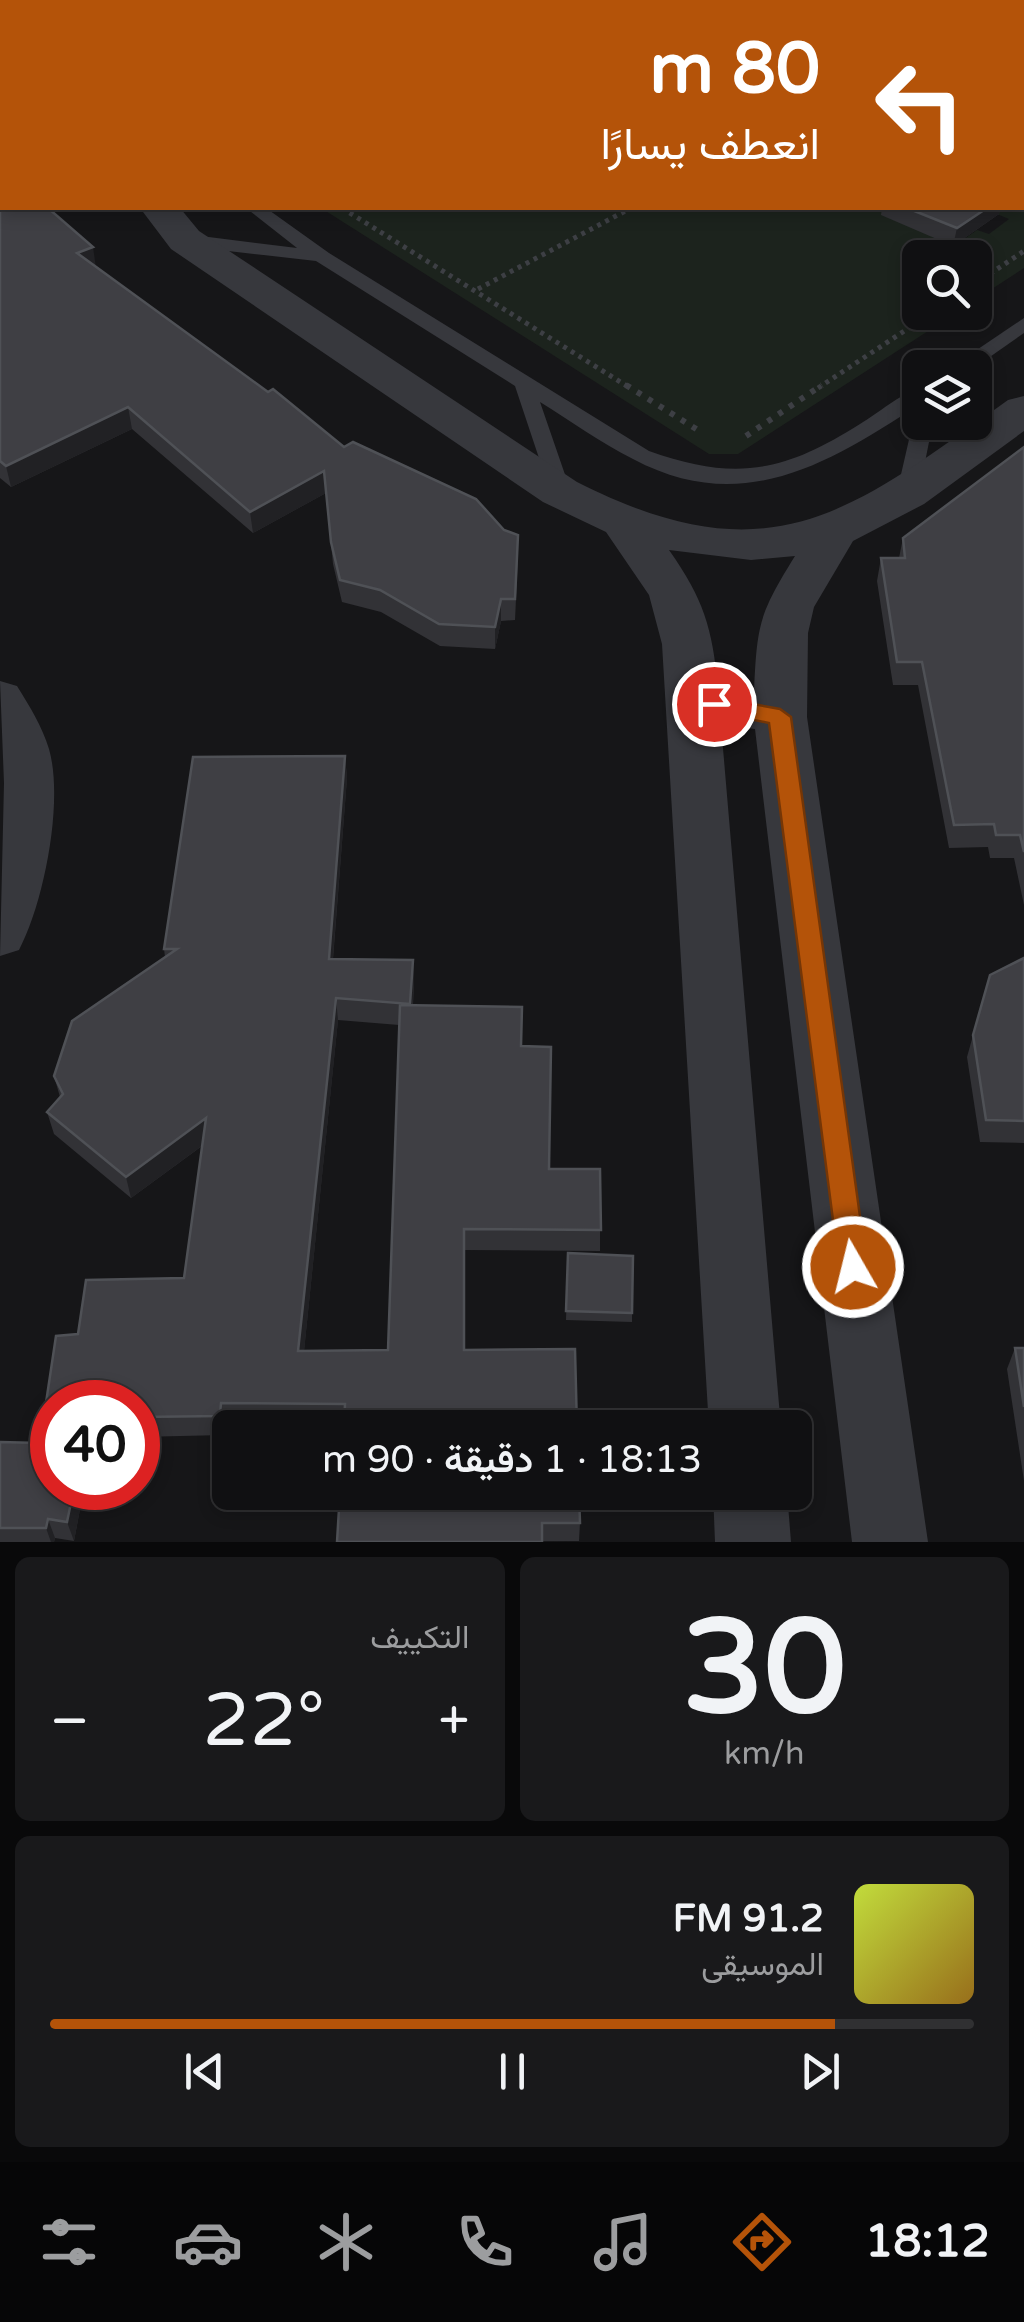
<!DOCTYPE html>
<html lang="ar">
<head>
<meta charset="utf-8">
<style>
	body { margin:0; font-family:"Varela Round",Vazirmatn,sans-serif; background:#19191b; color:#f1f3f6; direction:rtl; height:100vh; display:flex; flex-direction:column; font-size:38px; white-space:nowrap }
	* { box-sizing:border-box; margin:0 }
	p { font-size:32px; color:#9c9d9f }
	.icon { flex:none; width:55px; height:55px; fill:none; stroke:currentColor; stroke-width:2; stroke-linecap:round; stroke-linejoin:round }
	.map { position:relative; height:1542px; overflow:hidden; direction:ltr }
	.panel { display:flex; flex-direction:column; gap:15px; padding:15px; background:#09090a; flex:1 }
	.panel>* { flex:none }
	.top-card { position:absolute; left:0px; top:0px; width:1025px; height:210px; box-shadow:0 5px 15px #0003,0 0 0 2px #303032; direction:rtl; background:#b45309; color:#fff; overflow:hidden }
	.controls { position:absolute; left:902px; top:240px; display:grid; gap:20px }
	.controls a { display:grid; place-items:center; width:90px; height:90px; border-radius:15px; background:#101012; box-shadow:0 5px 15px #0003,0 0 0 2px #303032; font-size:50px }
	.speed { position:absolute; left:30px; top:1380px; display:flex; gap:20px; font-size:50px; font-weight:700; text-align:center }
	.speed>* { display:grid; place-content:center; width:130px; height:130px; border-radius:50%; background:#101012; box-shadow:0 5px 15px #0003,0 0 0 2px #303032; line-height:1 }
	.speed .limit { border:15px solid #d22; background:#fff; color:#111 }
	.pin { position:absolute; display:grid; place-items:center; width:85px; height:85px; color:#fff; margin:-42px; border:5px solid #fff; border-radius:50%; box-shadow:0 2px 10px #0007 }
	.me { position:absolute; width:110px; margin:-55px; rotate:352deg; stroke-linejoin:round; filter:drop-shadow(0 0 8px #0008) }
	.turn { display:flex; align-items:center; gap:35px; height:210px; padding:0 40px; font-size:45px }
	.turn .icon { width:130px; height:130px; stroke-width:2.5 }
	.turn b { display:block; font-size:70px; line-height:85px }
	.big { font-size:75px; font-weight:600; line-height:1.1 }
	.panel .card { flex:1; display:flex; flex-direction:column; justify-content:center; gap:15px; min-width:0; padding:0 35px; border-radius:15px; background:#19191b }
	.panel .dial { align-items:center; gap:0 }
	.dial b { font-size:130px; line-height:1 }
	.song { display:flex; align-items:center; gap:30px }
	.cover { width:120px; height:120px; border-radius:15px; background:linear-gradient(135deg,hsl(70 70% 55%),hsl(40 70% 35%)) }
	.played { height:10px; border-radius:5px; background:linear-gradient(90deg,#b45309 85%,#303032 85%) }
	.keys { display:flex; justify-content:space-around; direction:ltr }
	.heat { display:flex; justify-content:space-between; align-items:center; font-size:55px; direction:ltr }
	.panel .tiles { flex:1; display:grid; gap:15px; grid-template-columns:1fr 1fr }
	.card:last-child { grid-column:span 2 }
	.trip { position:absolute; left:212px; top:1410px; width:600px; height:100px; border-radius:15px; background:#101012; box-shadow:0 5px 15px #0003,0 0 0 2px #303032; font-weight:600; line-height:100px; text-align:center; direction:rtl }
	.tab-bar { display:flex; height:160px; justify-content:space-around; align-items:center; background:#060607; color:#9c9d9f }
	.tab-bar .icon { width:70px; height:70px }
	.tab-bar .on { color:#b45309 }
	.tab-bar b { font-size:45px; color:#f1f3f6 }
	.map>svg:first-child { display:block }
	.green { fill:#1c231d }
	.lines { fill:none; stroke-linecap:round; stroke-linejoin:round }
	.path-far1 { stroke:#3d3f44; stroke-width:5; stroke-dasharray:4 5; stroke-linecap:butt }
	.path { stroke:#3d3f44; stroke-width:6; stroke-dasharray:5 8; stroke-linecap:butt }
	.service { fill:#37383d; fill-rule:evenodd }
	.minor { fill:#37383d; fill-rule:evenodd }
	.tertiary { fill:#37383d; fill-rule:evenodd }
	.wall { fill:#323236; fill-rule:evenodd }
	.shaded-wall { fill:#212124 }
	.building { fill:#3f3f44; stroke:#4f5156; stroke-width:2.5 }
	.route { fill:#b45309; stroke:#753606; stroke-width:2.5 }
</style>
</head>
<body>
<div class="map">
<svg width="1024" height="1542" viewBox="0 0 1024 1542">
	<rect width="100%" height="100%" fill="#161618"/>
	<polygon class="green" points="624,0 1024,0 1024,268 975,300 975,258 920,258 920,312 956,313 738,454 709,454 321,208 892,208 954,246 977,230 989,234 1009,219 982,208 1022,208 1022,2 619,2"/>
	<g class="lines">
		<g class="path-far1">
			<polyline points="764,0 770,2"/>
			<polyline points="612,2 617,0"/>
			<polyline points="1002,2 1007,0"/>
			<polyline points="342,208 630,388"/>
			<polyline points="975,284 1024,251"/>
			<polyline points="478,289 631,208"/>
			<polyline points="818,388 933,312"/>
		</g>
		<g class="path">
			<polyline points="626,385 701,432"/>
			<polyline points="746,436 822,385"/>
		</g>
		<g class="service">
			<path d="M 246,208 L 266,208 L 329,253 L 649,451 C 736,482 784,472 860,424 C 879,413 899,394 920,389 L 920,404 C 828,464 742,517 633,459 C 601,443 571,421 540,402 L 571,492 L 568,497 L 552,497 L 515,386 L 316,261 L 185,246 L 176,240 L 185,234 L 297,248 Z"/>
			<polygon points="1024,318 1024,333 974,368 950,368"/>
			<polygon points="920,417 920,422 933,422 919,492 908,499 897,492 913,422"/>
		</g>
		<path class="minor" d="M 0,681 L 17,686 C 30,707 42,726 49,749 C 64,801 44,903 19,950 L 0,956 L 4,783 Z"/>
		<g class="tertiary">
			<rect x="0" y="127" width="2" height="22"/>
			<polygon points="0,164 2,165 2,189 0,188"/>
			<path d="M 140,208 L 180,208 L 199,231 L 577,482 C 771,580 849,513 1008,400 L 1024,396 L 1024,431 L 924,504 L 853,541 L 814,607 L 808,633 L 807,717 L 928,1542 L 852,1542 L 755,729 L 721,725 L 781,1428 L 709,1428 L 662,644 L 649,595 L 606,532 L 543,502 L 171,249 ZM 669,550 L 751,560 L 795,556 C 759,614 757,624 754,692 L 718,687 C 712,627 704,600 669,550 Z"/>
			<polygon points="713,1492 787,1492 791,1542 715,1542"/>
		</g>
	</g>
	<g class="wall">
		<polygon points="0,0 2,2 2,69 0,69"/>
		<polygon points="148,0 215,0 208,2 148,2"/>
		<polygon points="0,200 96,267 344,447 518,556 515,620 501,621 495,649 440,646 381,612 342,602 333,564 326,493 253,533 132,429 11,487 0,478"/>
		<polygon points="882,208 1000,208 999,214 953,246 881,215"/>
		<polygon points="1024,447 1024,905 1014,858 990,858 988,847 949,848 918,685 893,685 877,581 881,558 899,558 903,538"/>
		<path d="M 345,756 L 347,778 L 333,959 L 413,960 L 414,982 L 413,1005 L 522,1007 L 521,1046 L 551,1047 L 549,1169 L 600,1169 L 600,1251 L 465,1250 L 465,1350 L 575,1349 L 577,1428 L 344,1428 L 344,1424 L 225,1422 L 224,1435 L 138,1437 L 138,1402 L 52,1402 L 52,1488 L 84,1488 L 74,1541 L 55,1538 L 54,1542 L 0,1542 L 0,1442 L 40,1443 L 56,1336 L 78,1334 L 86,1280 L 184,1278 L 202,1146 L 131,1198 L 54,1134 L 47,1112 L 60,1097 L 54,1076 L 72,1021 L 165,957 L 164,949 L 193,757 ZM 338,1020 L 399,1025 L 388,1350 L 304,1351 Z"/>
		<polygon points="1024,958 1024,1143 980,1142 967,1057 990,975"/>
		<polygon points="568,1253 632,1313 632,1322 566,1320"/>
		<polygon points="1015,1348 1024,1348 1024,1481 1007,1369"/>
		<polygon points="340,1492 580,1523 579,1541 337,1542"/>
	</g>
	<g class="shaded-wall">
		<polygon points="987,208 1000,208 999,214 953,246 957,228"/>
		<polygon points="93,247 96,268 77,253"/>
		<polygon points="128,407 132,429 11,487 6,466"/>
		<polygon points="324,471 326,493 253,533 250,512"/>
		<polygon points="501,599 501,621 495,649 495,627"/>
		<polygon points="345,756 347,778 331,981 329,959"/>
		<polygon points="413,960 414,982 411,1025 410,1004"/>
		<polygon points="336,998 338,1020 302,1371 298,1351"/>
		<polygon points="206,1118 210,1140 131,1198 126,1177"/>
		<polygon points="221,1403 225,1422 224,1435 220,1416"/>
		<polygon points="74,1488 84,1488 74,1541 67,1522"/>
		<polygon points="48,1519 55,1538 54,1542 51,1542 46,1528"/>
	</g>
	<g class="building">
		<polygon points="0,0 117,0 118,2 2,2 2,54 0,54"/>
		<polygon points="0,200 2,200 2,208 48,208 93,247 77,253 268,392 273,389 344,447 353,442 476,499 504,530 518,535 515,599 501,599 495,627 439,624 380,590 340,580 331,542 324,471 250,512 128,407 6,466 0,461"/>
		<polygon points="907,208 987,208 957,228"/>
		<polygon points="1024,447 1024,852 1020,835 996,835 994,824 954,825 922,662 897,662 881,558 905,558 903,538"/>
		<polygon points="345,756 329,959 413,960 410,1004 336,998 298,1351 388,1350 400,1005 522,1007 521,1046 551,1047 549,1169 600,1169 601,1230 464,1229 464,1350 575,1349 577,1428 344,1428 345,1404 221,1403 220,1416 138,1417 138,1402 52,1402 52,1488 74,1488 67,1522 48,1519 46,1528 0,1528 0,1442 40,1443 56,1336 78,1334 86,1280 184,1278 206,1118 126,1177 47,1112 63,1094 54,1076 72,1021 177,949 164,949 193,757"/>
		<polygon points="1024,958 1024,1121 986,1120 973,1035 990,975"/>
		<polygon points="568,1253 633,1256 632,1313 566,1311"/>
		<polygon points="1015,1348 1024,1348 1024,1407"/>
		<polygon points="340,1492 579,1492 580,1523 542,1523 542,1542 337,1542"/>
	</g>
	<polygon class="route" points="714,697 780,709 791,717 867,1267 863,1276 853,1280 843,1276 839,1267 769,723 706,710 703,704 706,699"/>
</svg>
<div class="controls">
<a><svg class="icon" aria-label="search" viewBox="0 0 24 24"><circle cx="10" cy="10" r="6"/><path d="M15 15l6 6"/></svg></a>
<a><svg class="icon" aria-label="layers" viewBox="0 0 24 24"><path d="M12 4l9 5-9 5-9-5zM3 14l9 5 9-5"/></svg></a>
</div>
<div class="speed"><div class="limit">40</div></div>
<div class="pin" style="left:714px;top:704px;background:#d93025"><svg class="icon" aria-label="arrive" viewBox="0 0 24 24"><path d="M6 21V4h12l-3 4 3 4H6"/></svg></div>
<svg class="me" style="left:853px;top:1267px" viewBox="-20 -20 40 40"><circle r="17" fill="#b45309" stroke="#fff" stroke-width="3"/><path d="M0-11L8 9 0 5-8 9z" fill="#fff"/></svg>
<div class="trip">18:13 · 1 دقيقة · 90 m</div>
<div class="top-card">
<div class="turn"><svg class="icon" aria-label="left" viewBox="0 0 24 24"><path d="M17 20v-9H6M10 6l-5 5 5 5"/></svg><div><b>80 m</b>انعطف يسارًا</div></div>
</div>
</div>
<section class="panel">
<div class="tiles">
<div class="card dial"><b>30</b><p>km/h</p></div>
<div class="card"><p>التكييف</p>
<div class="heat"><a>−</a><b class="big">22°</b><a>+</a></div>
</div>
<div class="card">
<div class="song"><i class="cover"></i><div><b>91.2 FM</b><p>الموسيقى</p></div></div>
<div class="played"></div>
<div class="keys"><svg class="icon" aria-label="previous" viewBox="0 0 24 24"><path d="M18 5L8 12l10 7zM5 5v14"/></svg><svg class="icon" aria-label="pause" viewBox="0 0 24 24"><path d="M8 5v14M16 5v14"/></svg><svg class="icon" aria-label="next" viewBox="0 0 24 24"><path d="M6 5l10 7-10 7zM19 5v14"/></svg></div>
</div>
</div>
</section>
<nav class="tab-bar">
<b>18:12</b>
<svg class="icon on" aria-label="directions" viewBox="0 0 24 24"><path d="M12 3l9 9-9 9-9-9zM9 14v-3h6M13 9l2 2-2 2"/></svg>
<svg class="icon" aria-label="music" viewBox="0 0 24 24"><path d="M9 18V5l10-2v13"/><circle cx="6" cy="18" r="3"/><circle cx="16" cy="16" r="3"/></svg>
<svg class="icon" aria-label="phone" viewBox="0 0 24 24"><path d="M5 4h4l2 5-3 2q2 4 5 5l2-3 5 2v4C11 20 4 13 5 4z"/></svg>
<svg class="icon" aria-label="climate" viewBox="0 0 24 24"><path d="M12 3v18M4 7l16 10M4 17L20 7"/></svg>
<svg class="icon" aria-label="car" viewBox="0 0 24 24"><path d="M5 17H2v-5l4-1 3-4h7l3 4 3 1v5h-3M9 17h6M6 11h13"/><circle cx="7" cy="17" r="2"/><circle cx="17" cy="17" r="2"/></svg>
<svg class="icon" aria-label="filters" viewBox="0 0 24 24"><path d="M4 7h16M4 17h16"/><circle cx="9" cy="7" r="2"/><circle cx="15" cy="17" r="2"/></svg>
</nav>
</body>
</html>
